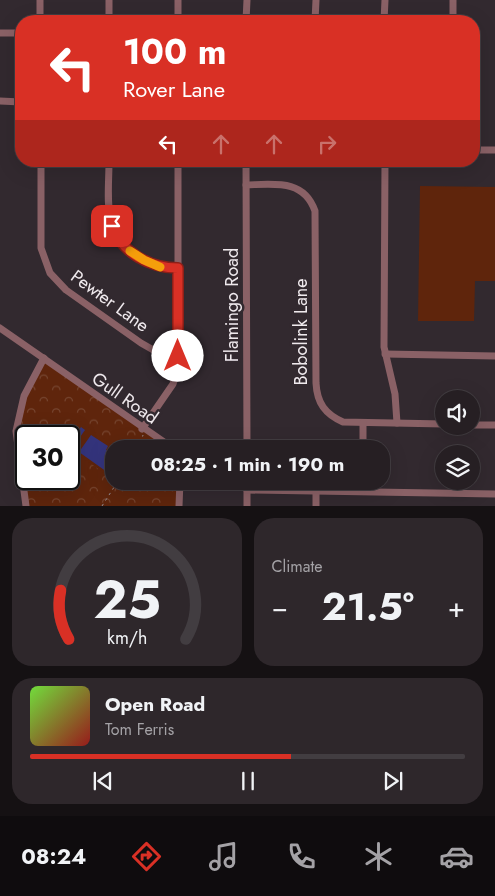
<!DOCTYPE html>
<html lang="en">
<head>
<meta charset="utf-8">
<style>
	body { margin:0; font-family:Jost,sans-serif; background:#2e272b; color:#f1f3f6; height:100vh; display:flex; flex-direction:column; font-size:19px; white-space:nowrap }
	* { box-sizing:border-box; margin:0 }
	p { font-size:16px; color:#a4a2a6 }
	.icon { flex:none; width:28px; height:28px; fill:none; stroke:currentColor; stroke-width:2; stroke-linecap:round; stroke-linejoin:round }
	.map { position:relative; height:506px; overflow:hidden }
	.drawer { display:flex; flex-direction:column; gap:12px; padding:12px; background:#151113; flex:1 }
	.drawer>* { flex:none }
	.banner { position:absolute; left:15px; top:15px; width:465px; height:152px; border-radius:20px; box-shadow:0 5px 20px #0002,0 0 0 1px #423d41; background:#d93025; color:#fff; overflow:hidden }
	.controls { position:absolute; left:435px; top:390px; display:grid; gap:10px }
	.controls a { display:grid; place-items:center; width:45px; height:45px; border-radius:50%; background:#261f23; box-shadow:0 5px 20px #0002,0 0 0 1px #423d41; font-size:25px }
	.speed { position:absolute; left:15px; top:425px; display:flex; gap:10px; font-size:25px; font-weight:700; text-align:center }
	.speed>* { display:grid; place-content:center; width:65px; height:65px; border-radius:50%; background:#261f23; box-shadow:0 5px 20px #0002,0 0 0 1px #423d41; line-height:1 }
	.speed .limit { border:2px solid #111; border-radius:8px; background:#fff; color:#111 }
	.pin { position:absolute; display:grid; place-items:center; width:42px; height:42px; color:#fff; margin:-21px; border-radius:10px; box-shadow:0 2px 8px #0006 }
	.me { position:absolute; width:55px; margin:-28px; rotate:0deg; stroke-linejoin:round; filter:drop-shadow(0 0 4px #0008) }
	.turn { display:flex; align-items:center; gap:18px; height:105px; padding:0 25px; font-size:22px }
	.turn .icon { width:65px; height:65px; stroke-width:2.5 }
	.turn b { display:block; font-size:35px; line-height:42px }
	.lanes { display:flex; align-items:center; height:48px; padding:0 25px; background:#0003; justify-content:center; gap:25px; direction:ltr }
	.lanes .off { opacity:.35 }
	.big { font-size:38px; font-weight:700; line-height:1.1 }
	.drawer .widget { flex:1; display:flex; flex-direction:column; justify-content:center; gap:8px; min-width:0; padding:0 18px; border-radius:20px; background:#2e272b }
	.drawer .dial { align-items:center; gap:0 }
	.dial svg { height:130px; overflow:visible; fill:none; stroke:#423d41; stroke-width:7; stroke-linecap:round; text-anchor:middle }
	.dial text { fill:#f1f3f6; stroke:none }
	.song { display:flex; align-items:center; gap:15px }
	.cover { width:60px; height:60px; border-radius:8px; background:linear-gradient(135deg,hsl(100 70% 55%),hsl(0 70% 35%)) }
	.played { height:5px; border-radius:2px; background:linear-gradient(90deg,#d93025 60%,#423d41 60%) }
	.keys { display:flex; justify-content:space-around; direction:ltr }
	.heat { display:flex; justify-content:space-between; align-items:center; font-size:28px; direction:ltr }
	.drawer .tiles { flex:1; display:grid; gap:12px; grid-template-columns:1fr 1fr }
	.widget:last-child { grid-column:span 2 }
	.trip { position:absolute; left:105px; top:440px; width:285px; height:50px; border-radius:20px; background:#261f23; box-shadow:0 5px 20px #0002,0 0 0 1px #423d41; font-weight:700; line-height:50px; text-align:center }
	.tab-bar { display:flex; height:80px; justify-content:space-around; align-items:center; background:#0f0c0e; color:#a4a2a6 }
	.tab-bar .icon { width:35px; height:35px }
	.tab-bar .active { color:#d93025 }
	.tab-bar b { font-size:22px; color:#f1f3f6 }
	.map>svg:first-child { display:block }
	.park { fill:url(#park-crowns); fill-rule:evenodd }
	.garden { fill:#5f250c }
	.water { fill:#34347c }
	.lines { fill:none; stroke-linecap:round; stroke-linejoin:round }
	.path { stroke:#938c91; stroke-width:1; stroke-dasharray:2.5 4; stroke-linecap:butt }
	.minor { stroke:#8a6166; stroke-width:7 }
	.route-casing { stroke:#8d1f18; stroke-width:12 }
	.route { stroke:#d93025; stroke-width:9 }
	.slow { stroke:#f59e0b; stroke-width:9 }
	.labels { text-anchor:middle; stroke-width:5; stroke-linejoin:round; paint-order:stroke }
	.street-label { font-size:18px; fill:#efe9ed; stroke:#32292f }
</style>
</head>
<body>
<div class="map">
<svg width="495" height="506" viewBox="0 0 495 506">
	<defs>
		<pattern id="park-crowns" width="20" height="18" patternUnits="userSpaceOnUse" patternTransform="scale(1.25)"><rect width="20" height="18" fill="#5f250c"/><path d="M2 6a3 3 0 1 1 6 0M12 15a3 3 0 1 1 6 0" fill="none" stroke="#764530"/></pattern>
	</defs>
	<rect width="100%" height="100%" fill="#32292f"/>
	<path class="park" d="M 43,360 L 180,449 L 114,449 L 114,481 L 179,481 L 178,506 L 26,506 L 16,443 L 24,397 ZM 26,436 L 69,436 L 69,479 L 26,479 Z"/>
	<g class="garden">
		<polygon points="420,186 495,187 495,281 475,281 474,321 418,321"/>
		<polygon points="73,416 118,449 114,449 114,480 69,448 69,436 58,436"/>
	</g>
	<g class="water">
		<polygon points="81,427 85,430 73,447 69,444"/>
		<polygon points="91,435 108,446 106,450 108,451 110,448 114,450 114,462 107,472 79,452"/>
	</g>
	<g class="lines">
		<g class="path">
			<polyline points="139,449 143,435"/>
			<polyline points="102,506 118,481"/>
		</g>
		<g class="minor">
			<polyline points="40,0 40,21"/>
			<polyline points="178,0 178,21"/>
			<polyline points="109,21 109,0"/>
			<polyline points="246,21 247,0"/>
			<polyline points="315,21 316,0"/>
			<polyline points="384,21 385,0"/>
			<polyline points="453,21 453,0"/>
			<polyline points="0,33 21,33"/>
			<polyline points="0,101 21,102"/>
			<polyline points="474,150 495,150"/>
			<polyline points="41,161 41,248 50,273 66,290 141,343 155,351 178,356"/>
			<path d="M 109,161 C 109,199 101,233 137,256 C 151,265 162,268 178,268"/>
			<polyline points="246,161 247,449"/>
			<polyline points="385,161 384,347 395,394 397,423"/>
			<path d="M 246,185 C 275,184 304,179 315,211 L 316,383 C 317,403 325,414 343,422 L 444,424"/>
			<polyline points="0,328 167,444 185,448 247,447"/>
			<polyline points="385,354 495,356"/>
			<polyline points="471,425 495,425"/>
			<polyline points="142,429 173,384 178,368 178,161"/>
			<polyline points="363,449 363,423"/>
			<polyline points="247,481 247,506"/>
			<polyline points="247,490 495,494"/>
			<polyline points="316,491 316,506"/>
			<polyline points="362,491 362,481"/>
			<polyline points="26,506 16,431 24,396 44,358"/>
			<polyline points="179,506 180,481"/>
		</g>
	</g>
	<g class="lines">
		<defs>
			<path id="route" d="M 112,226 C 122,253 150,268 178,268 L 178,356"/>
		</defs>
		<use href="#route" class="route-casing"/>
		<use href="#route" class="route"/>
		<polyline class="slow" points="130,251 144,260 160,267"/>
	</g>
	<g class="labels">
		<g class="street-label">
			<text transform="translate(110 301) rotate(36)" y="6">Pewter Lane</text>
			<text transform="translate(232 305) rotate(-90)" y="6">Flamingo Road</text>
			<text transform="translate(301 332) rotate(-90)" y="6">Bobolink Lane</text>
			<text transform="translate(125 398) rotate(35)" y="6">Gull Road</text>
		</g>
	</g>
</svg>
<div class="controls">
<a><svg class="icon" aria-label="sound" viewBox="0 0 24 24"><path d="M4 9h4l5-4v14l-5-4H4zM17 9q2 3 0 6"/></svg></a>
<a><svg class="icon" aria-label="layers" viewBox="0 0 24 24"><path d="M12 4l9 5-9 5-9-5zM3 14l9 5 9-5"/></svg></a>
</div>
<div class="speed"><div class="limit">30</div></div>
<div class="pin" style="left:112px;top:226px;background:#d93025"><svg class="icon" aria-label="arrive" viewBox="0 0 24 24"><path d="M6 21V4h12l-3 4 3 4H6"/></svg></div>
<svg class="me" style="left:178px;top:356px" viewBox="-20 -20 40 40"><circle r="19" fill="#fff"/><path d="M0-13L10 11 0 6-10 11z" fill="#d93025"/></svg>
<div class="trip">08:25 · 1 min · 190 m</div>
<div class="banner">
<div class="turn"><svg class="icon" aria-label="left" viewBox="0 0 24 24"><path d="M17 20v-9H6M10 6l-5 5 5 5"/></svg><div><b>100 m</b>Rover Lane</div></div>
<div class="lanes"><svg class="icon" aria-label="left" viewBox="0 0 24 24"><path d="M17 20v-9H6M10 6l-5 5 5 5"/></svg><svg class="icon off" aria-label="ahead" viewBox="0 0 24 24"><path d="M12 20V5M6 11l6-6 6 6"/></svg><svg class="icon off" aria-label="ahead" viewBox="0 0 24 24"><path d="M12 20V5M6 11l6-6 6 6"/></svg><svg class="icon off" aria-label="right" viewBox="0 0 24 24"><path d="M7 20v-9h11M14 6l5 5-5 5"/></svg></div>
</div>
</div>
<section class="drawer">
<div class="tiles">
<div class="widget dial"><svg viewBox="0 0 100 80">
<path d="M14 69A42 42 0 1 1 86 69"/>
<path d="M14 69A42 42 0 0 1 9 39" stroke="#d93025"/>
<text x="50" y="56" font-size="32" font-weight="700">25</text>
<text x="50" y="72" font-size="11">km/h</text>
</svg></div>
<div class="widget"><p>Climate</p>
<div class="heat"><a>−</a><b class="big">21.5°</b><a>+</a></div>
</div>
<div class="widget">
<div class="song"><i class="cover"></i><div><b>Open Road</b><p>Tom Ferris</p></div></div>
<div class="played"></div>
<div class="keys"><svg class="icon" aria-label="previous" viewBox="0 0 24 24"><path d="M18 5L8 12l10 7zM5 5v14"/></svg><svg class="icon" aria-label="pause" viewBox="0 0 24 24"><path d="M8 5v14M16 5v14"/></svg><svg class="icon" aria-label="next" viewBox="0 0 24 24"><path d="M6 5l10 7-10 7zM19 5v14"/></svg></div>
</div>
</div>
</section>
<nav class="tab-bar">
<b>08:24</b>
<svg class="icon active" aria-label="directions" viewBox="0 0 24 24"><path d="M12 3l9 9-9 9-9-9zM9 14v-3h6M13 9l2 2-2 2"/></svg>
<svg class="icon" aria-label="music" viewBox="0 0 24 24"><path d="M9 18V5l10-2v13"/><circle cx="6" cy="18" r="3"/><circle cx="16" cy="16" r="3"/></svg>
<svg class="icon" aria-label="phone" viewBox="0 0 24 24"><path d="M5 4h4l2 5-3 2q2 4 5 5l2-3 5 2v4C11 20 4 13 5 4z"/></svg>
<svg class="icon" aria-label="climate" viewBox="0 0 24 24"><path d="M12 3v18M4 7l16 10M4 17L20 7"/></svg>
<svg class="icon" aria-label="car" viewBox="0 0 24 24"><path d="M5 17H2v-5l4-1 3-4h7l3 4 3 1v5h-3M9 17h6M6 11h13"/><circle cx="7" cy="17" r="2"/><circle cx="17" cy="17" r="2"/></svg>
</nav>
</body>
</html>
